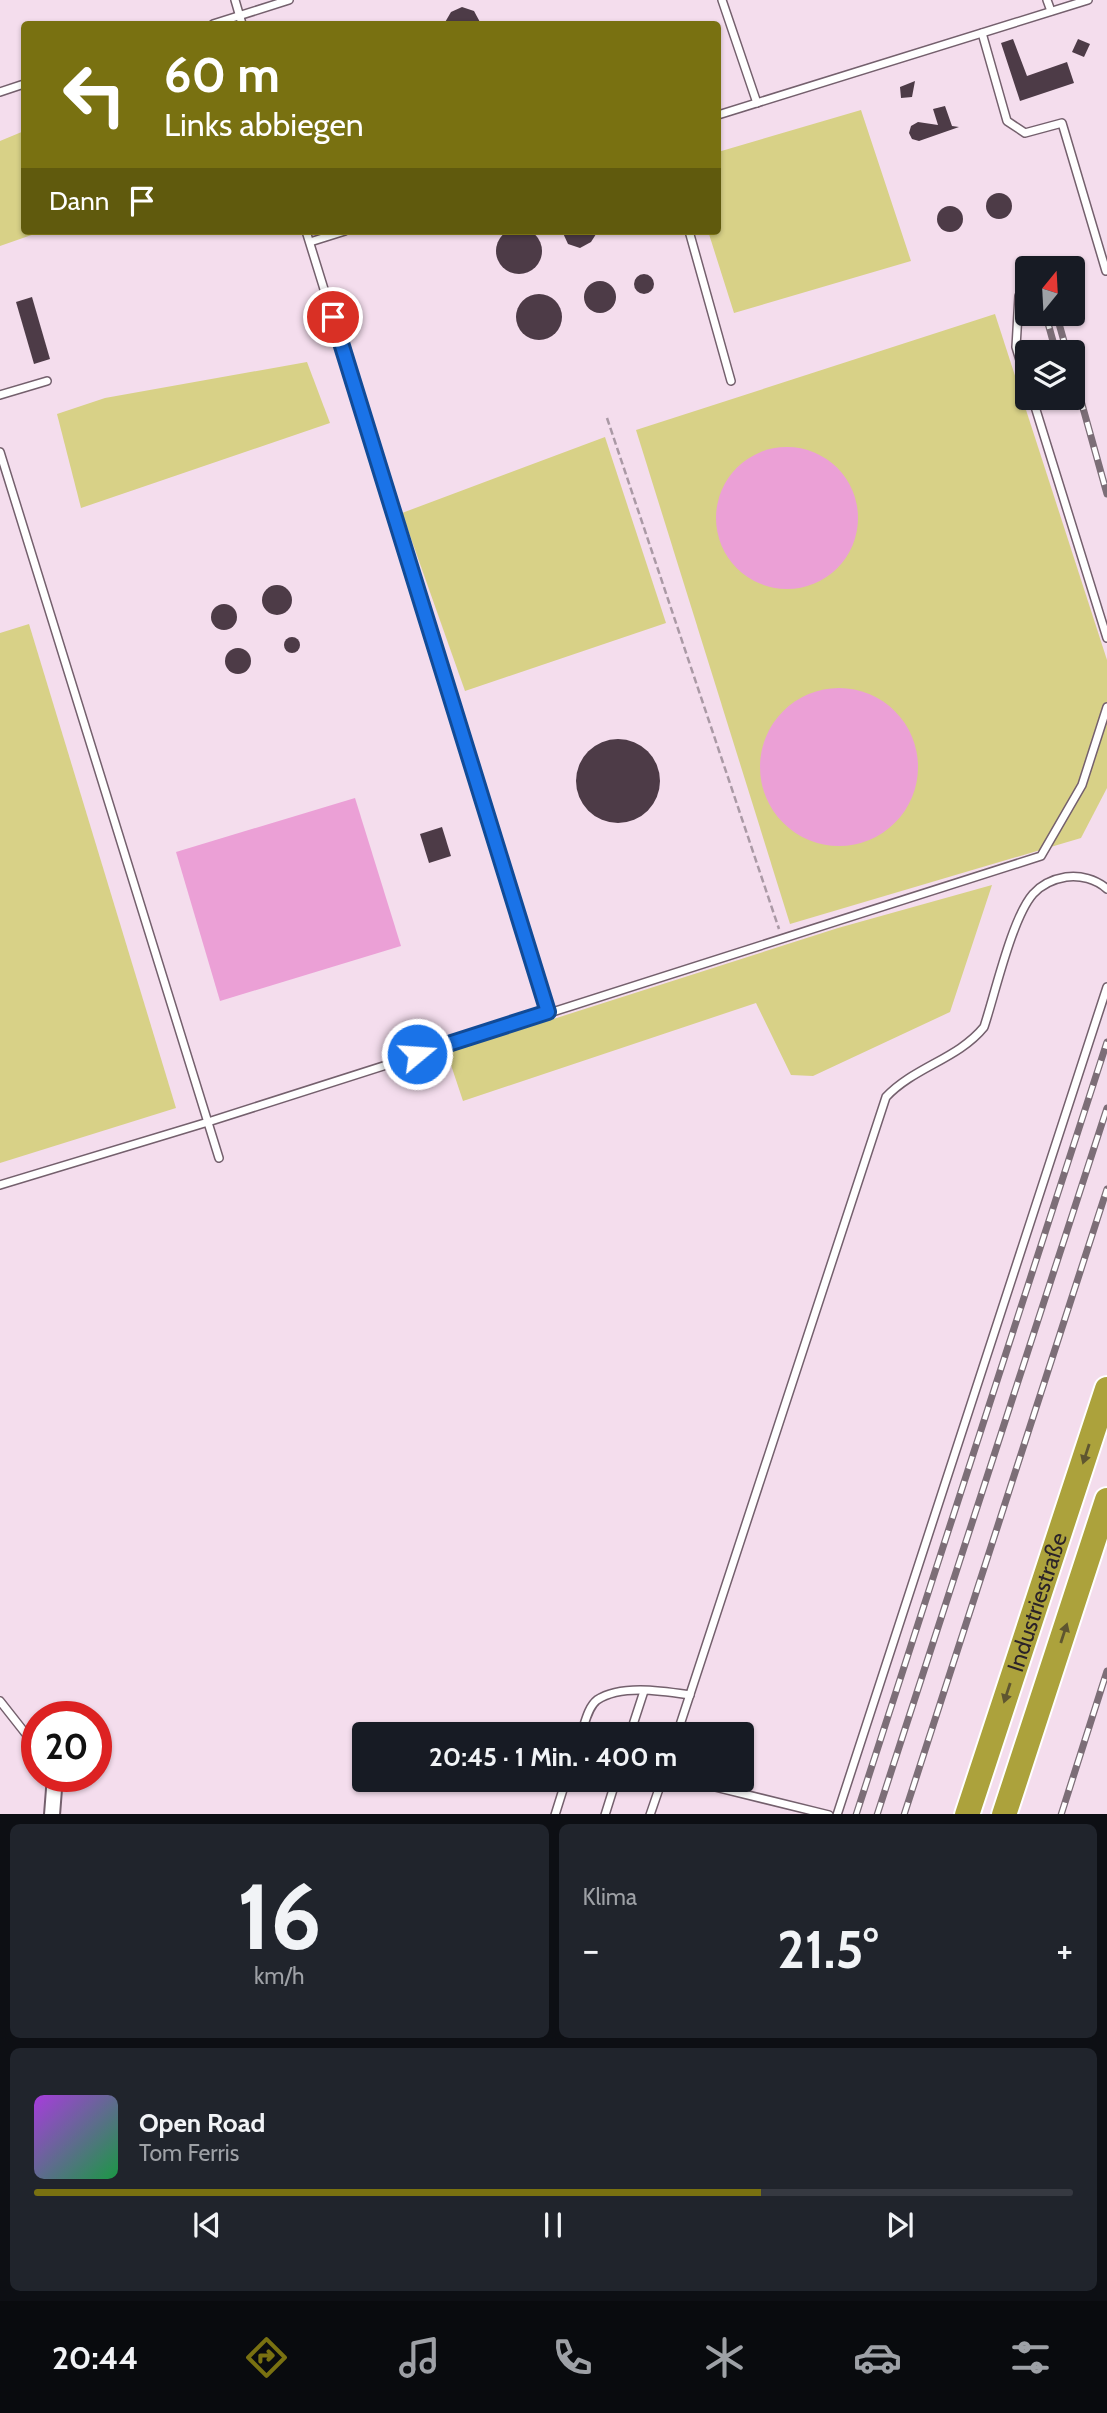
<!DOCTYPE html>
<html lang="de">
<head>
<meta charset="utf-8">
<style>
	body { margin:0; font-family:Cabin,sans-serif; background:#20242c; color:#f1f3f6; height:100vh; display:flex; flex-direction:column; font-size:26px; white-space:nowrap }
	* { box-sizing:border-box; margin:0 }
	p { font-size:23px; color:#9ea1a6 }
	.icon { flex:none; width:38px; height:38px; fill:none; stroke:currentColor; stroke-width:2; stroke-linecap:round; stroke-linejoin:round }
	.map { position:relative; height:1814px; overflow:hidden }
	.sheet { display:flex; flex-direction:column; gap:10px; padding:10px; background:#0d0f14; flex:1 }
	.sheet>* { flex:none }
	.hud { position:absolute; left:21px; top:21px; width:700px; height:214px; border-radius:7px; box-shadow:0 2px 5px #0004; background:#797111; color:#fff; overflow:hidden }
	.needle { width:46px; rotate:18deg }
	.fabs { position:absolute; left:1015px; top:256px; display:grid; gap:14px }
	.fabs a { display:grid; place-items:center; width:70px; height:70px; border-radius:7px; background:#171b24; box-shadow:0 2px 5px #0004; font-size:35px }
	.speed { position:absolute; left:21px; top:1701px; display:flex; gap:14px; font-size:35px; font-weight:700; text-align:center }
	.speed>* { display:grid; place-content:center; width:91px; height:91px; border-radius:50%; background:#171b24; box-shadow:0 2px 5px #0004; line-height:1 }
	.speed .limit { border:10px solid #d22; background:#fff; color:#111 }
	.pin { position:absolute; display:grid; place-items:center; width:60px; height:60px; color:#fff; margin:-30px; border:4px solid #fff; border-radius:50%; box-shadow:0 2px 7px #0007 }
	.me { position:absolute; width:77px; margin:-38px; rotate:72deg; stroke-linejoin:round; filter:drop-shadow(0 0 5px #0008) }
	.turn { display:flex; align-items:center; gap:24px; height:147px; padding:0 28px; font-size:32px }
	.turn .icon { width:91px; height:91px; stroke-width:2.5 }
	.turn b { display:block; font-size:49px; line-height:60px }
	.then { display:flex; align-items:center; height:66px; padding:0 28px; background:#0003; gap:14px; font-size:26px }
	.big { font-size:52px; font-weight:700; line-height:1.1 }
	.sheet .card { flex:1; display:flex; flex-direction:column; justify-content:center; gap:10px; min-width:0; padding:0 24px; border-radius:10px; background:#20242c }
	.sheet .dial { align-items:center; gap:0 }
	.dial b { font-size:91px; line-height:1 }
	.song { display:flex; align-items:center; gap:21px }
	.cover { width:84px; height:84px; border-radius:10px; background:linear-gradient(135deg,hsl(280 70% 55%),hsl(140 70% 35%)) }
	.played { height:7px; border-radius:4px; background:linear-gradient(90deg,#797111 70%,#363941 70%) }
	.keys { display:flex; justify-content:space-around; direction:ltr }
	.heat { display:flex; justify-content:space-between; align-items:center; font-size:38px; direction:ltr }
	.sheet .tiles { flex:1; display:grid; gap:10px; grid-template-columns:1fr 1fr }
	.card:last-child { grid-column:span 2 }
	.trip { position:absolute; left:352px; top:1722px; width:402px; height:70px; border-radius:7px; background:#171b24; box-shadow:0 2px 5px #0004; font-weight:700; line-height:70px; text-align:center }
	.dock { display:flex; height:112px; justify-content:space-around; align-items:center; background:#090b0e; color:#9ea1a6 }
	.dock .icon { width:49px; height:49px }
	.dock .on { color:#797111 }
	.dock b { font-size:32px; color:#f1f3f6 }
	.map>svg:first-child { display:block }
	.green { fill:#d8d187 }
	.water { fill:#eba0d6 }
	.building { fill:#4d3b47 }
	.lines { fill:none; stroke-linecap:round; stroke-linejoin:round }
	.lane-casing { stroke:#74606d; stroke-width:10 }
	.street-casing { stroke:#74606d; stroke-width:18 }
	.highway-casing { stroke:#fff; stroke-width:28 }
	.path { stroke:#aa99a5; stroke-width:2.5; stroke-dasharray:7 3.5; stroke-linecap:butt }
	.lane { stroke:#fff; stroke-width:7 }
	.street { stroke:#fff; stroke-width:14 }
	.highway { stroke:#aca23c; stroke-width:24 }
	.rail-casing { stroke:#7c6e77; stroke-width:7 }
	.rail { stroke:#fff; stroke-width:4.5; stroke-dasharray:13; stroke-linecap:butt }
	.oneway { fill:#5f5630 }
	.route-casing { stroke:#114b97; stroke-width:18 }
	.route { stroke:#1a73e8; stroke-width:12 }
	.labels { text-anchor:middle; stroke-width:7; stroke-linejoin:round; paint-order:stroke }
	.street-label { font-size:23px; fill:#2b2328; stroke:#fff }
</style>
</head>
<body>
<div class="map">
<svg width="1107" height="1815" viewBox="0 0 1107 1815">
	<rect width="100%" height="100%" fill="#f4dded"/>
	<g class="green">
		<polygon points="861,110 911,261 734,313 708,231 718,231 718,152"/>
		<polygon points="24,131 24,231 43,231 0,246 0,141"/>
		<polygon points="995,314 1107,660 1107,788 1081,838 790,924 636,430"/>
		<polygon points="307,362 330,423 81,508 57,414 105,398"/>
		<polygon points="605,437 666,623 465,691 402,513"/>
		<polygon points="29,624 176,1108 0,1163 0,633"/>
		<polygon points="992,885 950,1012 813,1076 791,1075 756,1003 463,1101 447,1053 838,928"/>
	</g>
	<g class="water">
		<circle cx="787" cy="518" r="71"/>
		<circle cx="839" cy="767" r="79"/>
		<polygon points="355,798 401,946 220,1001 176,852"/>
	</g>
	<g class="building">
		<polygon points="462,7 474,11 481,24 444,24 451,12"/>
		<polygon points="1013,39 1027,76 1067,62 1074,83 1020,101 1001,43"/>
		<polygon points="1078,39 1090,44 1084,57 1072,52"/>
		<polygon points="915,81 912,97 901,98 900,87"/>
		<polygon points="945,106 952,126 959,127 919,141 912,139 909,133 911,126 918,122 938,125 933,109"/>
		<circle cx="999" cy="206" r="13"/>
		<circle cx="950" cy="219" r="13"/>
		<circle cx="519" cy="251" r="23"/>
		<polygon points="562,231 598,231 591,242 580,248 568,244"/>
		<circle cx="644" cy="284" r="10"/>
		<circle cx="600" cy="297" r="16"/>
		<circle cx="539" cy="317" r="23"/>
		<polygon points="32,297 50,359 34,364 16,302"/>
		<circle cx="277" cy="600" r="15"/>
		<circle cx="224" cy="617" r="13"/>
		<circle cx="292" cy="645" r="8"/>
		<circle cx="238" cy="661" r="13"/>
		<circle cx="618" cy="781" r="42"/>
		<polygon points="442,827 451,856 429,863 420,834"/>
	</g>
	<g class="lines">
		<defs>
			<g id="lane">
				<polyline points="235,0 242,24"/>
				<polyline points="722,0 757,103"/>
				<polyline points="1047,0 1051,11"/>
				<polyline points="213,24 289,0"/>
				<polyline points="982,33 1007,121 1025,133 1062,123 1106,271"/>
				<polyline points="0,92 24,84"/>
				<polyline points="718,115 1088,0"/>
				<polyline points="306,231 548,1012"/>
				<polyline points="689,231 731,381"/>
				<polyline points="310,242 345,231"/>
				<polyline points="1019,296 1016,347 1027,383"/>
				<polyline points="0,395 47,381"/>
				<polyline points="1032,397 1107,638"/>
				<polyline points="0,452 219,1158"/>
				<polyline points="0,1185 208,1122 1041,856 1082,785 1107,707"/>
				<polyline points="0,1701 37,1748"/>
				<path d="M 581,1734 C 585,1723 588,1707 597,1700 C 621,1684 663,1691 690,1695"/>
				<polyline points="630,1734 644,1691"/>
				<path d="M 677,1734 L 886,1097 C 914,1067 958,1059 984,1027 C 995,994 1012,918 1033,894 C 1042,884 1054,879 1066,877 C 1080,875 1096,879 1107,889"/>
				<polyline points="662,1780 678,1785 699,1783 829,1815"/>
				<polyline points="555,1815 566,1780"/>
				<polyline points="605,1815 616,1780"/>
				<polyline points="650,1815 662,1780"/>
				<polyline points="837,1815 1107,987"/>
			</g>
			<polyline id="street" points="52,1815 55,1776"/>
			<g id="highway">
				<path id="s1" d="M 967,1815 L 1107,1389"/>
				<polyline points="1004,1815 1107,1500"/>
			</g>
		</defs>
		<use href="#lane" class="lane-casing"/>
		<use href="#street" class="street-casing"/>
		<use href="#highway" class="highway-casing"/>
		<polyline class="path" points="607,418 779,929"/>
		<use href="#lane" class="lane"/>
		<use href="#street" class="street"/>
		<use href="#highway" class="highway"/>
		<defs>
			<g id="rail">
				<polyline points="1056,313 1067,352"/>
				<polyline points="1046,316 1056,352"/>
				<polyline points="1073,372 1107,494"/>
				<polyline points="856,1815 1107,1042"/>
				<polyline points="877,1815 1107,1108"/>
				<polyline points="904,1815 1107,1189"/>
				<polyline points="1061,1815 1107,1671"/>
			</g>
		</defs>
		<use href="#rail" class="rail-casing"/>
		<use href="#rail" class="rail"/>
	</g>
	<defs><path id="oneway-solid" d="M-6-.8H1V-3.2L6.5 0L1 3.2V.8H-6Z" transform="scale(1.75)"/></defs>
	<g class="oneway">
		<use href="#oneway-solid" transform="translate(1086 1454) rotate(108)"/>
		<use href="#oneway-solid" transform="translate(1064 1633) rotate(-72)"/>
		<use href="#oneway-solid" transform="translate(1007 1693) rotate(108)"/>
	</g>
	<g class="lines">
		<defs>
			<polyline id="route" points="333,317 548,1012 417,1054"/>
		</defs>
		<use href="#route" class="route-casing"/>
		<use href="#route" class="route"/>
	</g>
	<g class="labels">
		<g class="street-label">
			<text dy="8" stroke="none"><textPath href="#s1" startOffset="224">Industriestraße</textPath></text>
		</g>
	</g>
</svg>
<div class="fabs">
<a><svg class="needle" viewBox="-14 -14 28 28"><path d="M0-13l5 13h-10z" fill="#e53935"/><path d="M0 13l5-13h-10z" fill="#9ea1a6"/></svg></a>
<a><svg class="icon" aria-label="layers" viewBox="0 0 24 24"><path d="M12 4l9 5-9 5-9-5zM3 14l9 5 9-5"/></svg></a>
</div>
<div class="speed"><div class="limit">20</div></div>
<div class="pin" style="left:333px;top:317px;background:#d93025"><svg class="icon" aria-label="arrive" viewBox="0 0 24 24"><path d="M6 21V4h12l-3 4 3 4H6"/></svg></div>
<svg class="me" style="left:417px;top:1054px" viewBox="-20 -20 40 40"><circle r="17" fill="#1a73e8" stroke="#fff" stroke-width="3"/><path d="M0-11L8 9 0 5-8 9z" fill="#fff"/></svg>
<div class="trip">20:45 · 1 Min. · 400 m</div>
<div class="hud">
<div class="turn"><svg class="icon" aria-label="left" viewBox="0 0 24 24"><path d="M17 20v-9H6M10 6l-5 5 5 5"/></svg><div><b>60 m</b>Links abbiegen</div></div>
<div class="then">Dann<svg class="icon" aria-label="arrive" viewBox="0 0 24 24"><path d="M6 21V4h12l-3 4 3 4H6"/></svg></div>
</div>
</div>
<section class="sheet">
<div class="tiles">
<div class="card dial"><b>16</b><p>km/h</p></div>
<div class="card"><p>Klima</p>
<div class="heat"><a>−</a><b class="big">21.5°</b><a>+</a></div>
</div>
<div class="card">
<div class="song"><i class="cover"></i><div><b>Open Road</b><p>Tom Ferris</p></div></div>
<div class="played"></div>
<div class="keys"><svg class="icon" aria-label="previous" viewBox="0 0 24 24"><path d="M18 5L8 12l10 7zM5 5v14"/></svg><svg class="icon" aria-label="pause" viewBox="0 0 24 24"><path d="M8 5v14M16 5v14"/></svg><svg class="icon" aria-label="next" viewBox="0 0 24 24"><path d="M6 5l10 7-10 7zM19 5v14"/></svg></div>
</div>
</div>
</section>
<nav class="dock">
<b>20:44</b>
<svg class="icon on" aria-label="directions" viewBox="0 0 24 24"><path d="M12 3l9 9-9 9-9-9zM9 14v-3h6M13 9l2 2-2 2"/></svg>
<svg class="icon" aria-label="music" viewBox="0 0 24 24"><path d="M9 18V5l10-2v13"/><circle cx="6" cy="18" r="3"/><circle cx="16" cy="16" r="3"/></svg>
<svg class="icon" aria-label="phone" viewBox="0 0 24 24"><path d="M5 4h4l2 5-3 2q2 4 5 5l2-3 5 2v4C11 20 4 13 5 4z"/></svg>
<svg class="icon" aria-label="climate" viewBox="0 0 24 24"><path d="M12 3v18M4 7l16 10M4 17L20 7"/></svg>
<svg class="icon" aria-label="car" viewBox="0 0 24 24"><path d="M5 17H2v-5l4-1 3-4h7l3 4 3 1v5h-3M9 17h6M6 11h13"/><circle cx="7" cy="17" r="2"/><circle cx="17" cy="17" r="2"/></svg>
<svg class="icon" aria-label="filters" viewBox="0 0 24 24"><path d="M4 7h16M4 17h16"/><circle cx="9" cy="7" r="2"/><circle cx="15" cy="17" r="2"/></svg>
</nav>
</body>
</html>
